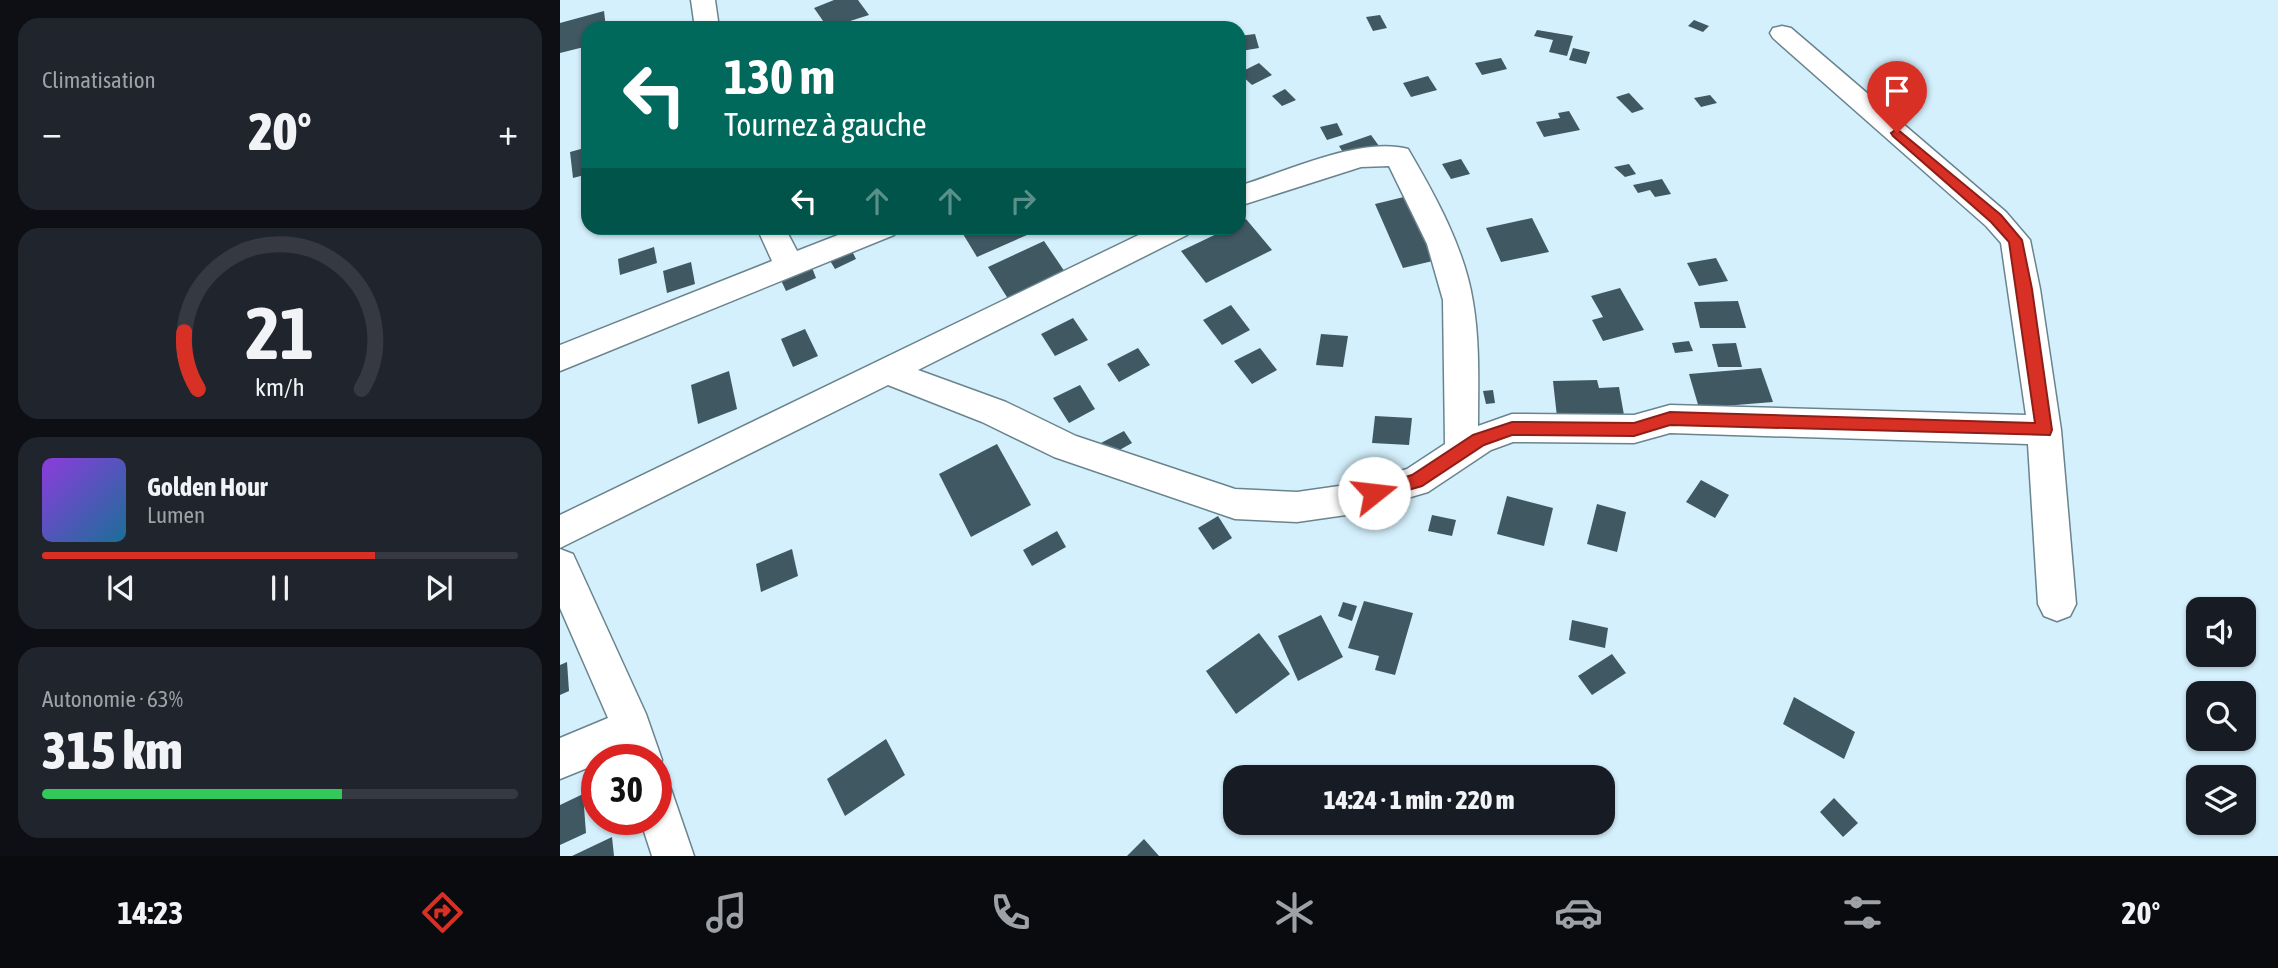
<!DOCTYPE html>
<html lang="fr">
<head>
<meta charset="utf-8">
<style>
	body { margin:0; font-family:"Asap Condensed",sans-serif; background:#20242c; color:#f1f3f6; height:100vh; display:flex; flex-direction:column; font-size:26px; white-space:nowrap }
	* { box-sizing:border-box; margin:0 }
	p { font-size:23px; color:#9ea1a6 }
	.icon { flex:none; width:38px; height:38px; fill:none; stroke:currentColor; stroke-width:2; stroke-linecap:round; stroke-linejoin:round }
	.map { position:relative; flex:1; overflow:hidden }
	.details { display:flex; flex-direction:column; gap:18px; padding:18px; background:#0d0f14; width:560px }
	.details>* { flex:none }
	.top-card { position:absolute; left:21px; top:21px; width:665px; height:214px; border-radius:21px; box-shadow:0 2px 5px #0004; background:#00695c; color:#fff; overflow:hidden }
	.buttons { position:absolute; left:1626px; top:597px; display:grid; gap:14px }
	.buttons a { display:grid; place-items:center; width:70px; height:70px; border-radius:14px; background:#171b24; box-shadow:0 2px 5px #0004; font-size:35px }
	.speed { position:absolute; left:21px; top:744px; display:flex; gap:14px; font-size:35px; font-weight:700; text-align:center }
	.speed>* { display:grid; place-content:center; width:91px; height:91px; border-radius:50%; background:#171b24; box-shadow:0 2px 5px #0004; line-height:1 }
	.speed .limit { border:10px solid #d22; background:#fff; color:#111 }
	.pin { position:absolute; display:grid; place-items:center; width:60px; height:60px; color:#fff; margin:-72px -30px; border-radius:50% 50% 50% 0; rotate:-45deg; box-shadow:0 0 7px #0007 }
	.pin .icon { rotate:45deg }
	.me { position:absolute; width:77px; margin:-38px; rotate:74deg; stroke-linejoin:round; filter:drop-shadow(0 0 5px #0008) }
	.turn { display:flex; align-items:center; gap:24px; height:147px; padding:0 28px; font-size:32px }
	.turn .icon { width:91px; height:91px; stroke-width:2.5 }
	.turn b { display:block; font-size:49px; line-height:60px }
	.lanes { display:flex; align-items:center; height:66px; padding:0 28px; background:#0003; justify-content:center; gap:35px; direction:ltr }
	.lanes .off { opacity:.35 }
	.big { font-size:52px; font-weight:800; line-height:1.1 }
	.details .tile { flex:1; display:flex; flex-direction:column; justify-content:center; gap:10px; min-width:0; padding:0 24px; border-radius:21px; background:#20242c }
	.details .dial { align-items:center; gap:0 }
	.dial svg { height:182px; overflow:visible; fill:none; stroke:#363941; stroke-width:7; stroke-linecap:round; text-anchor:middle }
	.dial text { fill:#f1f3f6; stroke:none }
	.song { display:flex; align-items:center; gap:21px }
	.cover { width:84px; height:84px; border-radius:10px; background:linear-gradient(135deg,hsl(270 70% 55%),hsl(200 70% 35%)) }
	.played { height:7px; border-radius:4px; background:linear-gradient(90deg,#d93025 70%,#363941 70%) }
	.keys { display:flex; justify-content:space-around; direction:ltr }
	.heat { display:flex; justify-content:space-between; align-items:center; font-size:38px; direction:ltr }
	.charge { height:10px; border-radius:5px; background:linear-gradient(90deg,#34c759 63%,#363941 0) }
	.trip { position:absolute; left:663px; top:765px; width:392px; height:70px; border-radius:21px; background:#171b24; box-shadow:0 2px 5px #0004; font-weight:800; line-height:70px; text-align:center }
	.tabs { display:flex; height:112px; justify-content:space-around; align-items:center; background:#090b0e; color:#9ea1a6 }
	.tabs .icon { width:49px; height:49px }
	.tabs .selected { color:#d93025 }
	.tabs b { font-size:32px; color:#f1f3f6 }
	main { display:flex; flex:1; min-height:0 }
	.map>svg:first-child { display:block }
	.building { fill:#405862 }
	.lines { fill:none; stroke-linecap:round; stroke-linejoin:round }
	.street-casing { stroke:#6a848e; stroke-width:3 }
	.street { fill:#fff; fill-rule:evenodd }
	.route { fill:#d93025; stroke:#8d1f18; stroke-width:2 }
</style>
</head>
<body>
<main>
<section class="details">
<div class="tile"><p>Climatisation</p>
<div class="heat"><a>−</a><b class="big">20°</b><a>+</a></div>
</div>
<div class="tile dial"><svg viewBox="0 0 100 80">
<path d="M14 69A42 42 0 1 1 86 69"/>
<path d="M14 69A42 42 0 0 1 8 44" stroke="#d93025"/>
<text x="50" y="56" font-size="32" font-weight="700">21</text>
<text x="50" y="72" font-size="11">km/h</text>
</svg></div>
<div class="tile">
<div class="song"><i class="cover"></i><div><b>Golden Hour</b><p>Lumen</p></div></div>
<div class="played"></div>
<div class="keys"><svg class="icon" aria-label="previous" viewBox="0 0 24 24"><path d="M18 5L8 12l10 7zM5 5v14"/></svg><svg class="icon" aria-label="pause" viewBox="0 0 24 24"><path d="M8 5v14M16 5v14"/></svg><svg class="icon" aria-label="next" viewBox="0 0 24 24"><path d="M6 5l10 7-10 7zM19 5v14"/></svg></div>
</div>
<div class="tile"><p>Autonomie · 63%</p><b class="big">315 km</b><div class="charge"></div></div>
</section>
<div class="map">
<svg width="1718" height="856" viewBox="0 0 1718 856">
	<rect width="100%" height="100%" fill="#d4f0fc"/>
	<g class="building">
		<polygon points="274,0 298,0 309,15 268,28 254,8"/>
		<polygon points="44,11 46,28 28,28 28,46 0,53 0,23"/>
		<polygon points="820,15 827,28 813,31 806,17"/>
		<polygon points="1134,20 1149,26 1143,32 1128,26"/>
		<polygon points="977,30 1013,36 1007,56 989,52 993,40 974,36"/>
		<polygon points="695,34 699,48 681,51 679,36"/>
		<polygon points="1013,48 1030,52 1026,64 1009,60"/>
		<polygon points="941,58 947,69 922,75 915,63"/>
		<polygon points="699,63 712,75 692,85 679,73"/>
		<polygon points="868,76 877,90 851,97 843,83"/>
		<polygon points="725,89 736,100 722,106 712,96"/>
		<polygon points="1069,93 1084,109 1072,113 1056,97"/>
		<polygon points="1150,95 1157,103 1141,107 1134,98"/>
		<polygon points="1009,111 1020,130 984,137 976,122 1000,118 998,113"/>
		<polygon points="777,123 783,135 767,140 760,127"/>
		<polygon points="811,135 819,146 786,157 779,146"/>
		<polygon points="28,147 28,174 13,178 10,152"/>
		<polygon points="901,159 910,174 891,179 882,164"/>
		<polygon points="1069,164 1076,174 1065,177 1054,167"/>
		<polygon points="1102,179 1111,194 1095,197 1090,190 1078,193 1073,185"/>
		<polygon points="848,196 877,260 843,268 815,204"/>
		<polygon points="972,218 989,252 941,262 926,228"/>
		<polygon points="686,219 712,250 646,283 621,251 669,228 679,228 679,223"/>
		<polygon points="417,228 462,228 467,235 417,257 403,234"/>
		<polygon points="484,241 507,275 450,302 428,267"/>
		<polygon points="94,247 97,263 60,275 58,259"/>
		<polygon points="291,249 296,259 275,269 269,259"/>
		<polygon points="1156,258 1168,281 1139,286 1127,263"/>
		<polygon points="131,262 135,284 107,293 103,271"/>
		<polygon points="251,265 256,278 226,291 220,278"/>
		<polygon points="1060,288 1084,330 1043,341 1032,320 1043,317 1031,296"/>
		<polygon points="1178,301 1186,328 1140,328 1134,302"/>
		<polygon points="671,305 690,330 662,345 643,320"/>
		<polygon points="513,318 528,340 495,356 481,334"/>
		<polygon points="245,329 258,356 233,367 221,339"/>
		<polygon points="761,334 788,336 783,367 756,365"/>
		<polygon points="1129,341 1133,351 1115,353 1112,343"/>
		<polygon points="1176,343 1182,367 1158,367 1152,344"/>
		<polygon points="578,348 590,365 559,382 547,364"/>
		<polygon points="700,348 717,370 692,384 674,361"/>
		<polygon points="1201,368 1213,402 1139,408 1129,374"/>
		<polygon points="169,371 177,409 138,424 131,385"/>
		<polygon points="1037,380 1039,388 1059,387 1064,415 997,417 993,381"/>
		<polygon points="520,385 535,409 509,423 493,398"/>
		<polygon points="933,390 935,403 926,404 923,391"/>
		<polygon points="815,416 852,418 849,445 812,443"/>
		<polygon points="564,431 572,443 547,457 539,444"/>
		<polygon points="437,444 471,505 411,537 379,474"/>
		<polygon points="1141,480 1169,495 1155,518 1126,502"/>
		<polygon points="947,496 993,508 984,546 937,534"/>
		<polygon points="1037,504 1066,512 1057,552 1027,544"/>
		<polygon points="872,515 896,520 892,536 868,531"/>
		<polygon points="658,516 672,538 653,550 638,528"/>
		<polygon points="497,531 506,547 472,566 463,550"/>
		<polygon points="232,549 238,576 201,592 196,564"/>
		<polygon points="804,601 853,613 835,675 815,670 819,656 788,648"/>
		<polygon points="783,602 797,606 792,621 778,616"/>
		<polygon points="761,615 783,657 738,681 718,636"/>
		<polygon points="1012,620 1048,628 1045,648 1009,640"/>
		<polygon points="699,633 730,674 676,714 646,671"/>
		<polygon points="1052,654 1066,673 1032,695 1018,676"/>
		<polygon points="7,662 9,691 0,695 0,665"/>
		<polygon points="1234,697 1295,732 1284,759 1223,724"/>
		<polygon points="326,739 345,775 285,816 267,779"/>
		<polygon points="23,794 26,833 0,845 0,805"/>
		<polygon points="1274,798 1298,823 1283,837 1260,812"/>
		<polygon points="52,837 54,856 12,856"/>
		<polygon points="584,839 599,856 567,856"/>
	</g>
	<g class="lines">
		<defs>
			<g id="street">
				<polygon points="131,0 155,0 159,28 135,28"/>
				<path d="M 1222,26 L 1231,28 L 1446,212 L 1470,240 L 1480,289 L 1501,430 L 1516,604 L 1510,616 L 1497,621 L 1484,616 L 1478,604 L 1468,444 L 1110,433 L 1074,443 L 953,442 L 931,450 L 868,492 L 793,514 L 737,522 L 675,519 L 494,457 L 422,422 L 328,385 L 0,548 L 0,515 L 593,228 L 631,228 L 627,235 L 358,370 L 446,402 L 516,436 L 675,489 L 737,492 L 793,484 L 847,469 L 885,444 L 883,300 L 867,244 L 829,166 L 801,167 L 679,206 L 679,186 C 725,172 801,136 848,149 C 875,195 905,249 913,302 C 920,343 918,385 918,426 L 952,414 L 1074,415 L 1110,405 L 1466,415 L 1441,243 L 1426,226 L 1213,38 L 1210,33 L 1213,28 Z"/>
				<polygon points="197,228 225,228 237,251 296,228 338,228 334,235 0,371 0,345 212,261"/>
				<polygon points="0,549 13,554 86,714 102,760 96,774 96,760 61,760 60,754 37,760 37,764 0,779 0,738 48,718 0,608"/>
				<polygon points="96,783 111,789 134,856 92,856 80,819 96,819"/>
			</g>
		</defs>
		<use href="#street" class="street-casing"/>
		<use href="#street" class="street"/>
	</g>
	<polygon class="route" points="1337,129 1441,215 1462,240 1472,289 1492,430 1490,435 1110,425 1074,436 952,435 924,445 862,486 814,500 809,498 809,488 852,475 913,435 952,422 1074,423 1110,412 1475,423 1449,242 1431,222 1333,136 1331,133"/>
</svg>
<div class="buttons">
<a><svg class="icon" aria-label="sound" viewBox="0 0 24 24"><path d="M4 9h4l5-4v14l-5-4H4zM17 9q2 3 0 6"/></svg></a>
<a><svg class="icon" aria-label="search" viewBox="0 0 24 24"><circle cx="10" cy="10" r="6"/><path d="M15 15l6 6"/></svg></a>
<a><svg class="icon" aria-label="layers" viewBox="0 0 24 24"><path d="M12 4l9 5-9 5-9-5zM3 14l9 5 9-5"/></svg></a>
</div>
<div class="speed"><div class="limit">30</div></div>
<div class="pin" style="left:1337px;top:133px;background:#d93025"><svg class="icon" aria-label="arrive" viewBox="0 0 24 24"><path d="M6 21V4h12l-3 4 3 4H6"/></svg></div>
<svg class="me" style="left:814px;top:493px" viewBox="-20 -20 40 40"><circle r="19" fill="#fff"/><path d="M0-13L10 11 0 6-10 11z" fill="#d93025"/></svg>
<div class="trip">14:24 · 1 min · 220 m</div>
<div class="top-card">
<div class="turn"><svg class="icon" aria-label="left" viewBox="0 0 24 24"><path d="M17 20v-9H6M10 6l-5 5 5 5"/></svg><div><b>130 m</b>Tournez à gauche</div></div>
<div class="lanes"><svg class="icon" aria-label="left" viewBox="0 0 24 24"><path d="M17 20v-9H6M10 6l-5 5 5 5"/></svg><svg class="icon off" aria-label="ahead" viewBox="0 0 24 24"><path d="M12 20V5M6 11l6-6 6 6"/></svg><svg class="icon off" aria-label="ahead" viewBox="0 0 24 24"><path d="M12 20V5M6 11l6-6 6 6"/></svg><svg class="icon off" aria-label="right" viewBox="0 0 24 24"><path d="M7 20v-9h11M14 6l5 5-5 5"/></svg></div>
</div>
</div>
</main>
<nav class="tabs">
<b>14:23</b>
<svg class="icon selected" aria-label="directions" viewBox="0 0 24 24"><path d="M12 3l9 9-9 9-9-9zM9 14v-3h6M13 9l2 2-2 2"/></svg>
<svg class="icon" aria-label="music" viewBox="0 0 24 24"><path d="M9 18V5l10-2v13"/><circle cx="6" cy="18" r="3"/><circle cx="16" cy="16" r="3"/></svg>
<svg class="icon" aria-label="phone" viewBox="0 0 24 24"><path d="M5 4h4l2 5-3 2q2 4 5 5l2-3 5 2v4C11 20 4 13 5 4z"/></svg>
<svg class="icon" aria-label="climate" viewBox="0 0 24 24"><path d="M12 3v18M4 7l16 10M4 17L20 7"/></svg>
<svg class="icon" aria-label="car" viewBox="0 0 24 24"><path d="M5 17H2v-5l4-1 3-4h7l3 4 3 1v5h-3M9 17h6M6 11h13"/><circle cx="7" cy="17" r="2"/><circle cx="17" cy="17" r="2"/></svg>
<svg class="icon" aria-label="filters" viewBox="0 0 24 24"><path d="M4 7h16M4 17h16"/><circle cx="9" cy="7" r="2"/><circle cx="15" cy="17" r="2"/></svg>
<b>20°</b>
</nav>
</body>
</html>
